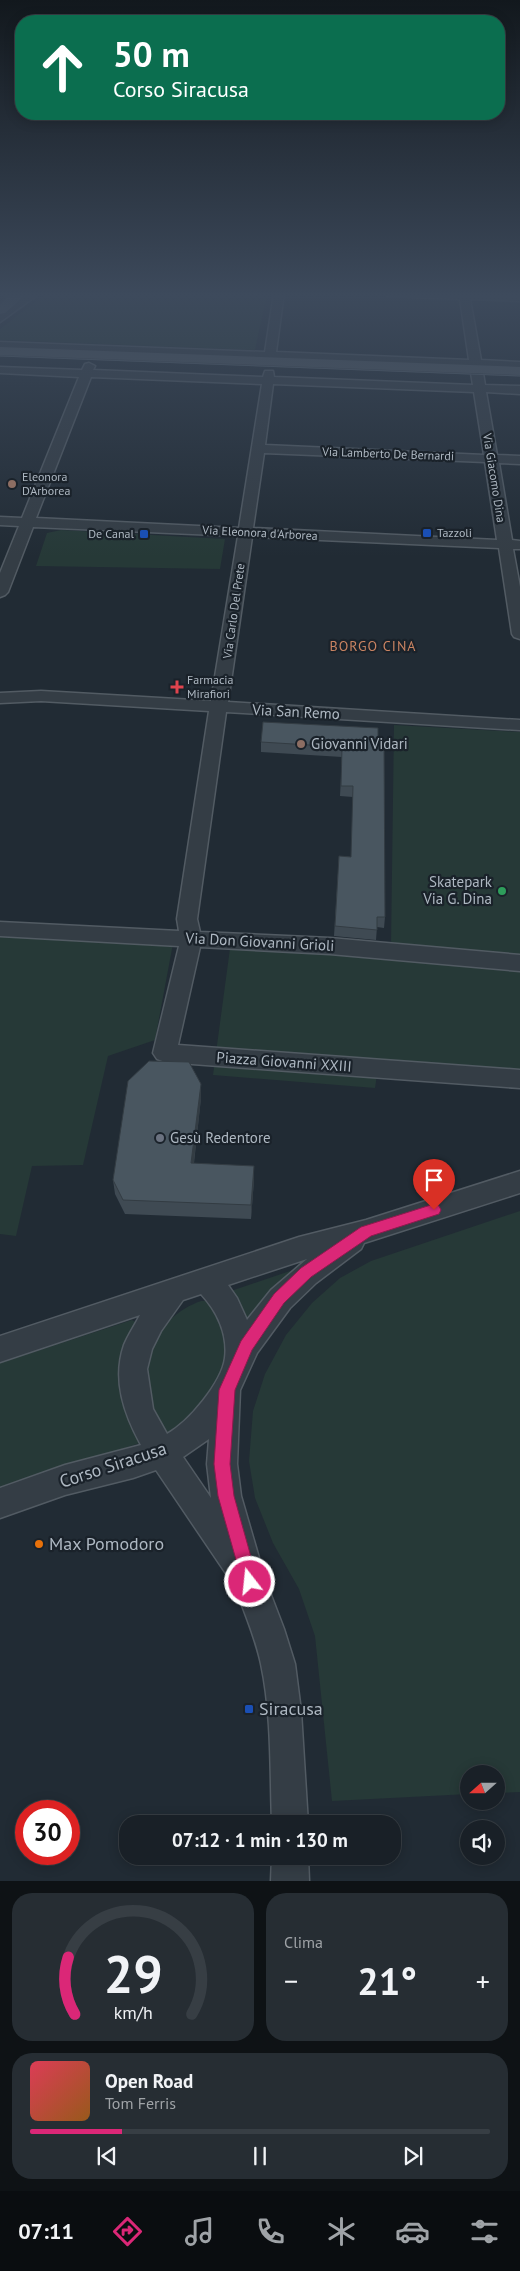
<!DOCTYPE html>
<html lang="it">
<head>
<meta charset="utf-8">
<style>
	body { margin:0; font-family:"PT Sans",sans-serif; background:#262d33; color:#f1f3f6; height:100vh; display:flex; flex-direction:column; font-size:19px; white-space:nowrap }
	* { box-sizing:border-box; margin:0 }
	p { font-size:16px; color:#9fa3a7 }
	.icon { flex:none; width:28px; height:28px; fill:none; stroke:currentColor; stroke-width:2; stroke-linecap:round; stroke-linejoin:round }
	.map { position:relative; height:1881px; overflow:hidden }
	.drawer { display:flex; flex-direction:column; gap:12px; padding:12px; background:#0e1215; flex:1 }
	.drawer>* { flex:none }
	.guide { position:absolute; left:15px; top:15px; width:490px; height:105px; border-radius:20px; box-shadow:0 2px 12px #0003,0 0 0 1px #373e44; background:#0b6e4f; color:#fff; overflow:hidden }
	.needle { width:32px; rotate:249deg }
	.buttons { position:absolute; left:460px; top:1765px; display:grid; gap:10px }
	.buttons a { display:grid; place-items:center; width:45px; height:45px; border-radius:50%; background:#192027; box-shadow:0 2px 12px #0003,0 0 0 1px #373e44; font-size:25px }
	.speed { position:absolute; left:15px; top:1800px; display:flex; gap:10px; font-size:25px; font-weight:700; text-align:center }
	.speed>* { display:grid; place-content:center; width:65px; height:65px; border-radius:50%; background:#192027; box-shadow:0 2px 12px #0003,0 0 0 1px #373e44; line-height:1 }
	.speed .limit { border:8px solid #d22; background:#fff; color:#111 }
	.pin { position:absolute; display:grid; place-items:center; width:42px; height:42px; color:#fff; margin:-51px -21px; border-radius:50% 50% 50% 0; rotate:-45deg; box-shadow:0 0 5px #0007 }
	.pin .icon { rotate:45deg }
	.me { position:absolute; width:55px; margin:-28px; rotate:344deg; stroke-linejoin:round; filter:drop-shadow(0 0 4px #0008) }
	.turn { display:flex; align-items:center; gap:18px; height:105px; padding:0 15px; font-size:22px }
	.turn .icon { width:65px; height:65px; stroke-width:2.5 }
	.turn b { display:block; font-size:35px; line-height:42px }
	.big { font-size:38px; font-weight:700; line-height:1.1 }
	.drawer .tile { flex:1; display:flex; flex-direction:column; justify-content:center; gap:8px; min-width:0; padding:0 18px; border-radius:20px; background:#262d33 }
	.drawer .dial { align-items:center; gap:0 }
	.dial svg { height:130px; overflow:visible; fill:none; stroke:#373e44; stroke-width:7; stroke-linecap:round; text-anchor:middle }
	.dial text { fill:#f1f3f6; stroke:none }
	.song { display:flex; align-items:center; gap:15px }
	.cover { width:60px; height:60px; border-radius:8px; background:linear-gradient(135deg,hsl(350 70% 55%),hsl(30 70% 35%)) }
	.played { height:5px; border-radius:2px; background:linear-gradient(90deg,#db2777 20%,#373e44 20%) }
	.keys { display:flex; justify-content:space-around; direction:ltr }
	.heat { display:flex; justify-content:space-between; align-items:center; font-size:28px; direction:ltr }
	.drawer .tiles { flex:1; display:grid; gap:12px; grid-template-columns:1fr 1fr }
	.tile:last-child { grid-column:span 2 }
	.trip { position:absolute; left:119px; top:1815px; width:282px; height:50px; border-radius:20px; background:#192027; box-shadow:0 2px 12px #0003,0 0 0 1px #373e44; font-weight:700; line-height:50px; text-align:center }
	.menu { display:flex; height:80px; justify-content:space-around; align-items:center; background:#0a0d10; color:#9fa3a7 }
	.menu .icon { width:35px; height:35px }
	.menu .on { color:#db2777 }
	.menu b { font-size:22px; color:#f1f3f6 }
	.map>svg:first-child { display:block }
	.green { fill:#263937 }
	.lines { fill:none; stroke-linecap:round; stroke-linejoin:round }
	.minor-casing { stroke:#525b63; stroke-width:3 }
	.major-casing { stroke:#3e464f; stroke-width:3 }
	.minor { fill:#343d45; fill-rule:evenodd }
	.major { fill:#525c65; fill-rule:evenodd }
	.tram { stroke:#56626c; stroke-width:1 }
	.wall { fill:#3f4a53 }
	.shaded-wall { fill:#333c43 }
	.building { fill:#495660; stroke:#333c43 }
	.route { fill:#db2777; stroke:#8e194d }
	.education-dot { fill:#8d6e63; stroke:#1a222a; stroke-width:2 }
	.transit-dot { fill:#1a4fb4; stroke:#1a222a; stroke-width:2 }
	.health-dot { fill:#e0444e; stroke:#1a222a; stroke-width:2 }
	.leisure-dot { fill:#2e9e5b; stroke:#1a222a; stroke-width:2 }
	.worship-dot { fill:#6b7280; stroke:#1a222a; stroke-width:2 }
	.food-dot { fill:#e8710a; stroke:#1a222a; stroke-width:2 }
	.labels { text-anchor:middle; stroke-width:4.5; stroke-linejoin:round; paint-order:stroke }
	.far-street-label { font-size:12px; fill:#aeb8c2; stroke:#1a222a }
	.far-poi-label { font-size:12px; fill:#aeb8c2; stroke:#1a222a; text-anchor:start }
	.far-neighbourhood-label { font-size:14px; letter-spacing:1px; fill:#ca8462; stroke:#1a222a }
	.street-label { font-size:15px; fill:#aeb8c2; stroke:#1a222a }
	.poi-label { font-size:15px; fill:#aeb8c2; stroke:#1a222a; text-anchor:start }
	.near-street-label { font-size:18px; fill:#aeb8c2; stroke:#1a222a }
	.near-poi-label { font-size:18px; fill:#aeb8c2; stroke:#1a222a; text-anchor:start }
</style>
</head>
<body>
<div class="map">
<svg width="520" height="1881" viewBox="0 0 520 1881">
	<rect width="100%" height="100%" fill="#212b34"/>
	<g class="green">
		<polygon points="47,293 267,293 255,350 0,340 0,329"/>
		<polygon points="61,530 225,539 220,569 36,566 47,533"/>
		<polygon points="394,725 520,732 520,1084 377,1075 375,1088 213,1075 231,941 391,945"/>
		<polygon points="0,929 174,938 155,1040 108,1056 83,1165 32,1166 16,1236 0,1234"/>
		<polygon points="520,1211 520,1792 496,1793 496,1774 469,1774 469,1794 332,1801 315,1636 299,1589 273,1543 255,1498 249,1461 253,1411 265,1374 286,1335 312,1303 340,1278 371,1261"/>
		<polygon points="296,1269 249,1325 238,1301 231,1291"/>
		<path d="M 201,1301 L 209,1301 L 230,1339 L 218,1389 L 187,1419 L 166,1434 C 161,1427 155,1419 152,1411 C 136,1366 155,1317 201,1301 Z"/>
		<polygon points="132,1320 140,1325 145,1441 0,1492 0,1363"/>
	</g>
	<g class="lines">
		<defs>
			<g id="minor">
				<polygon points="28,293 40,293 0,322 0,314"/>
				<path d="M 274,293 L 284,293 L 276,352 L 469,360 L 460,299 L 388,296 L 383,293 L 520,295 L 520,301 L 470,299 L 481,360 L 520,362 L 520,368 L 482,367 L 485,385 L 520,386 L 520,394 L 486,392 L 497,455 L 520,456 L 520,464 L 499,463 L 512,540 L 520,541 L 520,549 L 513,549 L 520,587 L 520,639 L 514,637 L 512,634 L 499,548 L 252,537 L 228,702 L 520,720 L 520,730 L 226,712 L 197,919 L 200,932 L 330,938 L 520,955 L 520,971 L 330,954 L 200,947 L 178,1045 L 520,1070 L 520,1088 L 165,1062 L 157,1059 L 153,1053 L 179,946 L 0,936 L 0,922 L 179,931 L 177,919 L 209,711 L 41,701 L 0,703 L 0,693 L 41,691 L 211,701 L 238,536 L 33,527 L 8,592 L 5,595 L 0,597 L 0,573 L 19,526 L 0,525 L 0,517 L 22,518 L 79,377 L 0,373 L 0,367 L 82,370 L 85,364 L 89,363 L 95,366 L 93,370 L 263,377 L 265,371 L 273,371 L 274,377 L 473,385 L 470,367 L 275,359 L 273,363 L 265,363 L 264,359 L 0,348 L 0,342 L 265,352 ZM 91,377 L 262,384 L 239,528 L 36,518 ZM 273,384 L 474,392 L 484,455 L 265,445 ZM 264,453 L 485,462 L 497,540 L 253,528 Z"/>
				<path d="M 520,1171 L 520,1193 L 364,1243 L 361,1249 L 316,1283 L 290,1308 L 257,1353 L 240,1390 L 237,1464 L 241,1496 L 266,1582 L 284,1629 L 295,1664 L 301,1711 L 308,1824 L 272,1824 C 270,1771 272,1715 261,1664 C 255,1635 242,1608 233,1580 L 229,1578 L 156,1470 L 133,1478 L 65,1495 L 0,1518 L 0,1488 L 65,1465 L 141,1445 C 124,1414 112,1380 124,1345 C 128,1335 135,1325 140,1315 L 0,1362 L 0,1336 L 299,1237 L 366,1220 ZM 307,1259 L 271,1290 L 247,1320 L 237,1298 L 228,1285 ZM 201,1294 C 217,1311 228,1334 225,1358 C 222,1382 189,1422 167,1434 L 153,1409 L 147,1369 L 152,1349 L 161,1331 L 183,1300 ZM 209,1439 L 207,1464 L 211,1498 L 183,1457 Z"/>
				<polygon points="272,1856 308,1856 309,1881 271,1881"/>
			</g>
			<g id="major">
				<polygon points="13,293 28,293 5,313 0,314 0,304"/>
				<polygon points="0,347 520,367 520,375 0,355"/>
			</g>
		</defs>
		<use href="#minor" class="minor-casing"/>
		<use href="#major" class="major-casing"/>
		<use href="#minor" class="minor"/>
		<use href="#major" class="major"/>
		<polyline class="tram" points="0,356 520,376"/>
	</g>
	<g class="wall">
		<polygon points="378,739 385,917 384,928 377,927 376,940 334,936 339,856 351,857 353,797 340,796 342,757 261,752 261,742"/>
		<polygon points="201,1098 194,1163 254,1180 251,1219 125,1214 115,1194 113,1180"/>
	</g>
	<g class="shaded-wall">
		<polygon points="201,1084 201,1098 192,1178 191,1163"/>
		<polygon points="254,1166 254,1180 251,1219 251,1205"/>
	</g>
	<g class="building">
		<polygon points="263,722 378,728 378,739 384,739 385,917 377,917 377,930 335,926 339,856 351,857 353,786 341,786 342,747 261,742"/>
		<polygon points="149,1061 189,1062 201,1084 191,1163 254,1166 251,1205 123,1200 113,1180 128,1081"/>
	</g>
	<linearGradient id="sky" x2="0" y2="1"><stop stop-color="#12181d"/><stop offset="0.53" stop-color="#3d4a5c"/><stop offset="1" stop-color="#3d4a5c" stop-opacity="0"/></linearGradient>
	<rect width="520" height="557" fill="url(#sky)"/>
	<polygon class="route" points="434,1204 439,1206 441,1210 439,1214 371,1236 311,1277 284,1303 252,1350 235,1390 230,1464 234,1496 258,1582 256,1588 250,1590 244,1588 218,1496 214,1464 219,1390 241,1341 274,1294 301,1268 361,1227"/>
	<g class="education-dot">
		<circle cx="12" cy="484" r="5"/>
		<circle cx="301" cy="744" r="5"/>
	</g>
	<g class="transit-dot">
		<rect x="422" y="528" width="10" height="10" rx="2.5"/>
		<rect x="139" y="529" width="10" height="10" rx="2.5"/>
		<rect x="244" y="1704" width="10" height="10" rx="2.5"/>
	</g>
	<path class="health-dot" d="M174.5 679.5h5v5h5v5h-5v5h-5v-5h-5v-5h5z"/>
	<circle class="leisure-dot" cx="502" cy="891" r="5"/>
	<circle class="worship-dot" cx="160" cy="1138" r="5"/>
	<circle class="food-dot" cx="39" cy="1544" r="5"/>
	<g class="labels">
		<g class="far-street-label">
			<text transform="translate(388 454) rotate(2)" y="4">Via Lamberto De Bernardi</text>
			<text transform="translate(494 478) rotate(81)" y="4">Via Giacomo Dina</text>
			<text transform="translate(260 533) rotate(3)" y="4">Via Eleonora d'Arborea</text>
			<text transform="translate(234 611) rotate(-82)" y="4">Via Carlo Del Prete</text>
		</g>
		<g class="far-poi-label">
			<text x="22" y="481">Eleonora<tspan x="22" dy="14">D’Arborea</tspan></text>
			<text x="437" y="537">Tazzoli</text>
			<text x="134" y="538" text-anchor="end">De Canal</text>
			<text x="187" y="684">Farmacia<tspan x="187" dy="14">Mirafiori</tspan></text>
		</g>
		<g class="far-neighbourhood-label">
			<text x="373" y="651">BORGO CINA</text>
		</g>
		<g class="street-label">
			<text transform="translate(296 712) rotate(3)" y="5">Via San Remo</text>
			<text transform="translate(260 942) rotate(3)" y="5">Via Don Giovanni Grioli</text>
			<text transform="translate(284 1062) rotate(4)" y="5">Piazza Giovanni XXIII</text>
		</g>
		<g class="poi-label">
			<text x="311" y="749">Giovanni Vidari</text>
			<text x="492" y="887" text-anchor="end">Skatepark<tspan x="492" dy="17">Via G. Dina</tspan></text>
			<text x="170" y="1143">Gesù Redentore</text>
		</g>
		<g class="near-street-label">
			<text transform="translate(113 1465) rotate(-18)" y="6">Corso Siracusa</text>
		</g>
		<g class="near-poi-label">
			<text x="49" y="1550">Max Pomodoro</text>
			<text x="259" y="1715">Siracusa</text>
		</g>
	</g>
</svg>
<div class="buttons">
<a><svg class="needle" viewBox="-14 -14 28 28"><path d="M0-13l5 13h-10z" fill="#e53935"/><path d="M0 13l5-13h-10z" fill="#9fa3a7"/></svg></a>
<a><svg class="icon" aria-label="sound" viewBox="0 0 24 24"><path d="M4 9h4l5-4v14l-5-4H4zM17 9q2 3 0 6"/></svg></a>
</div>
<div class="speed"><div class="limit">30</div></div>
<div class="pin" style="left:434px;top:1210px;background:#d93025"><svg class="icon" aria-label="arrive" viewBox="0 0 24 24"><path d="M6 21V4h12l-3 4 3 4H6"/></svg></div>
<svg class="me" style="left:250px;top:1582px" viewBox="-20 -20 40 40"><circle r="17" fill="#db2777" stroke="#fff" stroke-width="3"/><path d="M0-11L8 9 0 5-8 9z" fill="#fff"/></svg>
<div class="trip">07:12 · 1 min · 130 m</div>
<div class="guide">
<div class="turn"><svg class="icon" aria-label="ahead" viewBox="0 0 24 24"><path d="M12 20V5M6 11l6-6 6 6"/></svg><div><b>50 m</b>Corso Siracusa</div></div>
</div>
</div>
<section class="drawer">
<div class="tiles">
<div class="tile dial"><svg viewBox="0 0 100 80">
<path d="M14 69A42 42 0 1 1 86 69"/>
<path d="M14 69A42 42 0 0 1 10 34" stroke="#db2777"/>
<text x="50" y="56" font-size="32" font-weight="700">29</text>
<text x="50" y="72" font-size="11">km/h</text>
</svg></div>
<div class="tile"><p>Clima</p>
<div class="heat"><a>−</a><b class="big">21°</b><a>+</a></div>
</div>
<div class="tile">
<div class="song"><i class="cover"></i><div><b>Open Road</b><p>Tom Ferris</p></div></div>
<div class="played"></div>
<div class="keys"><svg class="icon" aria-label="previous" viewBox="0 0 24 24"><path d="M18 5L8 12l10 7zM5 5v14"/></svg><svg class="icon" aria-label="pause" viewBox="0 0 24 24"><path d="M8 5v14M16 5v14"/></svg><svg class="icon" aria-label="next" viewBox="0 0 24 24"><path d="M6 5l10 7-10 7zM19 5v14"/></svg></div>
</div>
</div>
</section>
<nav class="menu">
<b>07:11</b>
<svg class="icon on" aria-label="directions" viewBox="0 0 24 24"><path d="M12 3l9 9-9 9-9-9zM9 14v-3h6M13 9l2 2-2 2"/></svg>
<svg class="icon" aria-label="music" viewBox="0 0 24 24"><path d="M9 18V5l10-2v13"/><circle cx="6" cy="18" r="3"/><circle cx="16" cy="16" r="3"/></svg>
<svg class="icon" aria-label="phone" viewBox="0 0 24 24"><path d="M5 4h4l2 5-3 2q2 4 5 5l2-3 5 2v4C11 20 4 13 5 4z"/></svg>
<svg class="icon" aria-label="climate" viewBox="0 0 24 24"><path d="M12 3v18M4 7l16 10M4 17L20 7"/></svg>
<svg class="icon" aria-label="car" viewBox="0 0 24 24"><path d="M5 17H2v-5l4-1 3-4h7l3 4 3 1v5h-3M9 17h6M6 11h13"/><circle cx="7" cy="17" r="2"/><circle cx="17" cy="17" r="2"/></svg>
<svg class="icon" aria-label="filters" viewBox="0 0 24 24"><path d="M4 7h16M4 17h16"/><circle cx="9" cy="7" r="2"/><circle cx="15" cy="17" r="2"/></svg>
</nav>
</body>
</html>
